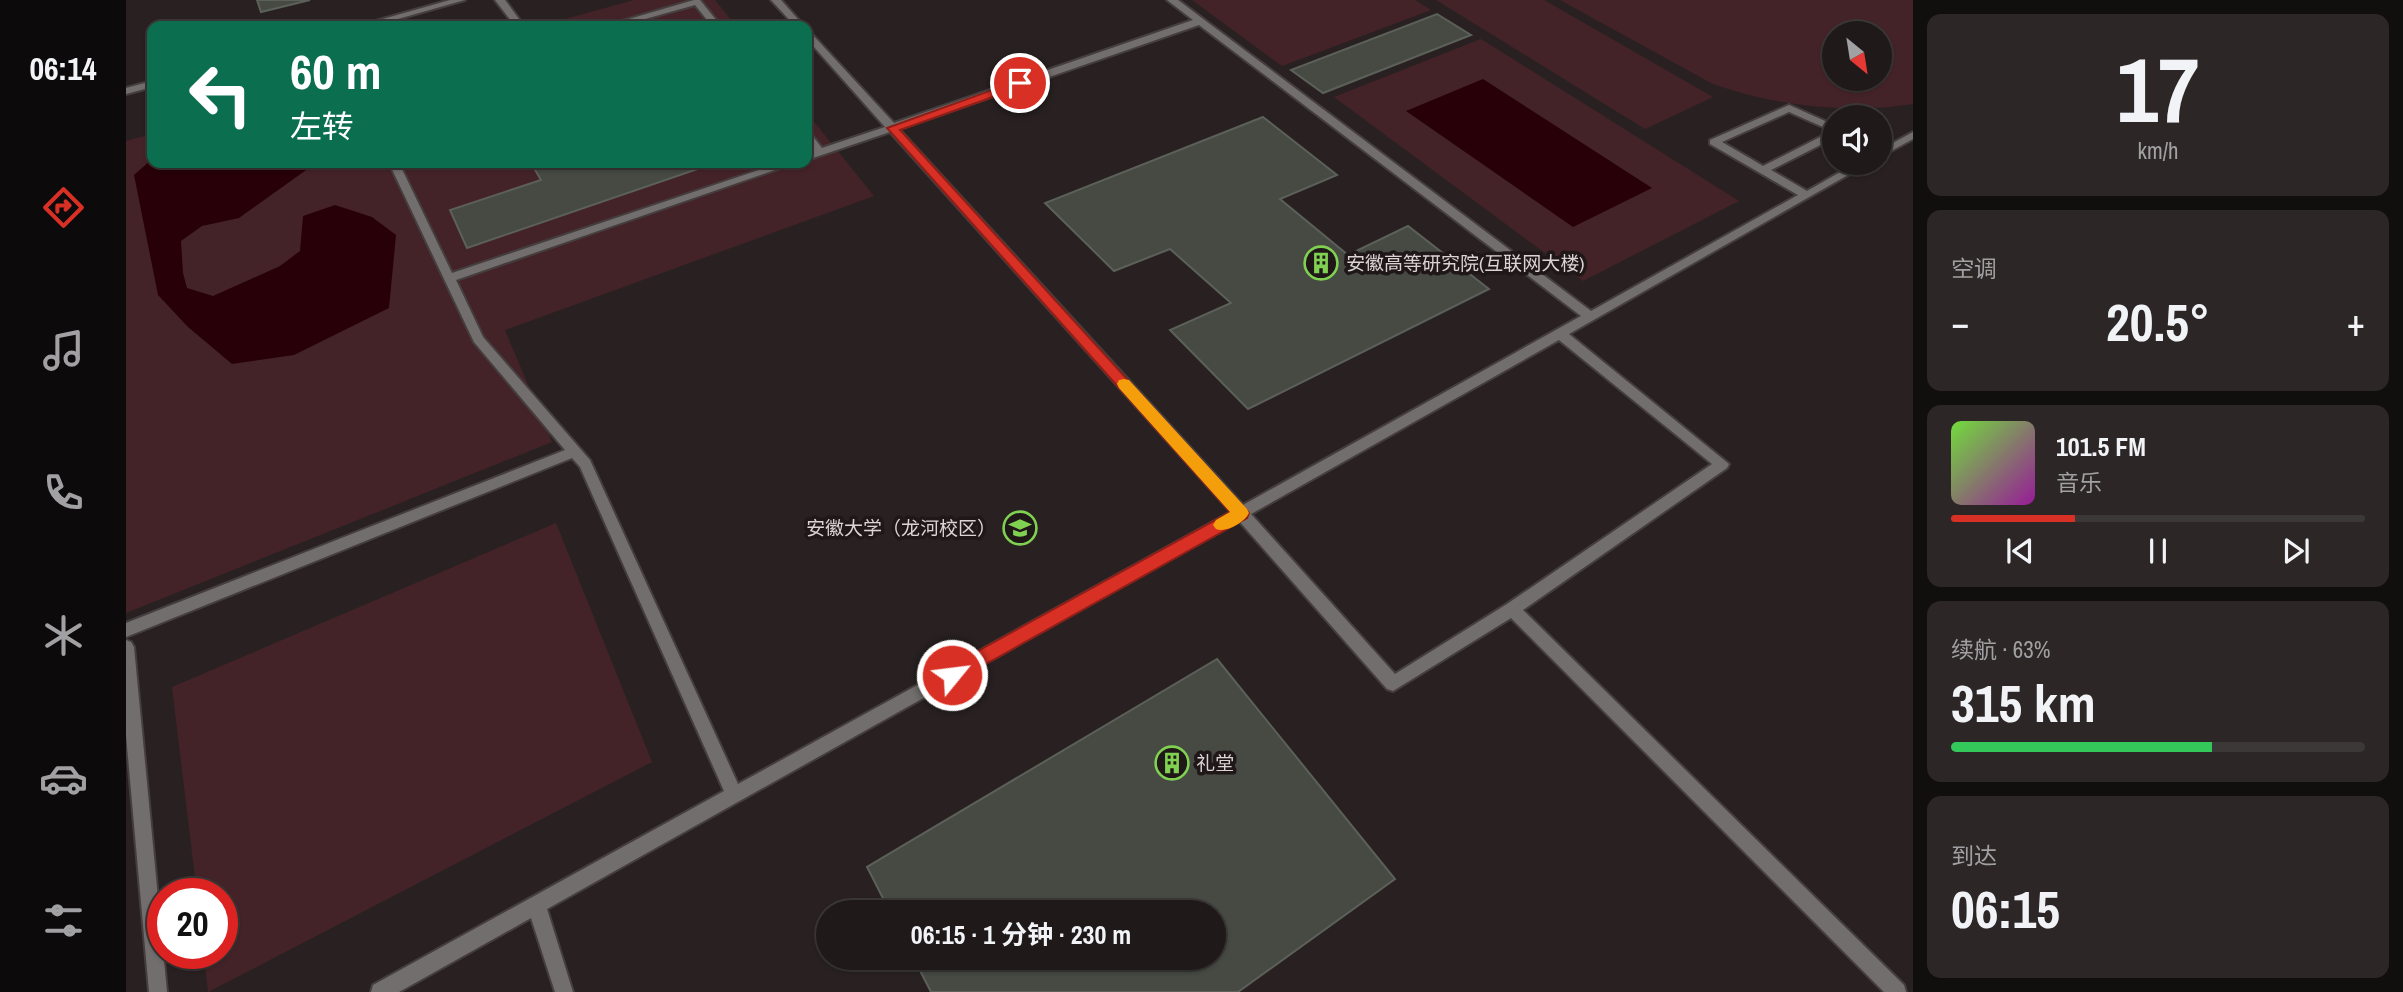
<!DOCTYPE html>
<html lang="zh">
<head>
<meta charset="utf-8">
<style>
	body { margin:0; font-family:"Archivo Narrow","Noto Sans SC",sans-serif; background:#2c2626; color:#f1f3f6; height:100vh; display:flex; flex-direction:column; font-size:26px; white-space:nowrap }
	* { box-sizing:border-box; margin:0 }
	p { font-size:23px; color:#a1a0a2 }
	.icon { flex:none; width:38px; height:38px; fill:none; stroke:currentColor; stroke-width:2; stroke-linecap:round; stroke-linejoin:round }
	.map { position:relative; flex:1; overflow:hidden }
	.sheet { display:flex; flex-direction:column; gap:14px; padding:14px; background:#110e0e; width:490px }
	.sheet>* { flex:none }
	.hud { position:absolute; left:21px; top:21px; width:665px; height:147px; border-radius:14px; box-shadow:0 2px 5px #0004,0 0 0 2px #3c3838; background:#0b6e4f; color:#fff; overflow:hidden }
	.needle { width:46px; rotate:150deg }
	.buttons { position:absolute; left:1696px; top:21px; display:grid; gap:14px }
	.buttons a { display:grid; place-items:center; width:70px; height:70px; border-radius:50%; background:#1f1919; box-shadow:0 2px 5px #0004,0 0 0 2px #3c3838; font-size:35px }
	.speed { position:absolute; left:21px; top:878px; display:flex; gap:14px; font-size:35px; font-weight:700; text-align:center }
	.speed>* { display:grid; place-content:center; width:91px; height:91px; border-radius:50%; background:#1f1919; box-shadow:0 2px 5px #0004,0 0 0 2px #3c3838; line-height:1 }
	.speed .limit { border:10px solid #d22; background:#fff; color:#111 }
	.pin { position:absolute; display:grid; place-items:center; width:60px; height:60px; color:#fff; margin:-30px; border:4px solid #fff; border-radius:50%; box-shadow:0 2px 7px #0007 }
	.me { position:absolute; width:77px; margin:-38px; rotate:61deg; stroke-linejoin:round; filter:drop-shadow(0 0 5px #0008) }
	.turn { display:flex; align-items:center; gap:24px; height:147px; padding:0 28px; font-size:32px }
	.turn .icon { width:91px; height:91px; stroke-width:2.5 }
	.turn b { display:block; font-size:49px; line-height:60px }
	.big { font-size:52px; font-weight:700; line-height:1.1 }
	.sheet .tile { flex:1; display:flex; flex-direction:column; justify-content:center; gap:10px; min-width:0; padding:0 24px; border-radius:14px; background:#2c2626 }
	.sheet .dial { align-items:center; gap:0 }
	.dial b { font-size:91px; line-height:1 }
	.song { display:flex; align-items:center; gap:21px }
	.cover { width:84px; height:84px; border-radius:10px; background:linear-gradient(135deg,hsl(100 70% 55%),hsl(300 70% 35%)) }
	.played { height:7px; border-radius:4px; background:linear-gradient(90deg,#d93025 30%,#3c3838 30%) }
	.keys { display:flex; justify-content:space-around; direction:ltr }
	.heat { display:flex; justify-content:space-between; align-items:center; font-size:38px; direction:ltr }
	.charge { height:10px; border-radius:5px; background:linear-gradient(90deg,#34c759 63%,#3c3838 0) }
	.trip { position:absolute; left:690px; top:900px; width:410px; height:70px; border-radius:35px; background:#1f1919; box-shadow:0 2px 5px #0004,0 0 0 2px #3c3838; font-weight:700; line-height:70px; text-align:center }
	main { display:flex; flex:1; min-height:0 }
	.tabs { display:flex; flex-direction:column; width:126px; justify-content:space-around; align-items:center; background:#0c0a0a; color:#a1a0a2 }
	.tabs .icon { width:49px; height:49px }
	.tabs .on { color:#d93025 }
	.tabs b { font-size:32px; color:#f1f3f6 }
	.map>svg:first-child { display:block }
	.green { fill:#442328; fill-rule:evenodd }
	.water { fill:#270008 }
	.building { fill:#464a43; stroke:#5b6059; stroke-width:2 }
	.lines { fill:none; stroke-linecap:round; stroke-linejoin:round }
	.service-casing { stroke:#453e3e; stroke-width:4 }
	.service { fill:#736e6e; fill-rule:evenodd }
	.route { fill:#d93025; stroke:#8d1f18; stroke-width:2 }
	.slow { fill:#f59e0b }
	.labels { text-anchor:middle; stroke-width:7; stroke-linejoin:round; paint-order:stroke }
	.poi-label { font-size:19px; fill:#dad4d4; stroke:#1f1718; text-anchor:start }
</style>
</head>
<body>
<main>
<nav class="tabs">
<b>06:14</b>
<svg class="icon on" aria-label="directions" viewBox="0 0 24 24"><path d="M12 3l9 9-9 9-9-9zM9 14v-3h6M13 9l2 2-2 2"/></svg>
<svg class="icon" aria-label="music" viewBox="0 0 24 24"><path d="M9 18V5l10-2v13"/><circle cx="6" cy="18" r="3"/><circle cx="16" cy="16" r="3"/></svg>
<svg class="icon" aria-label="phone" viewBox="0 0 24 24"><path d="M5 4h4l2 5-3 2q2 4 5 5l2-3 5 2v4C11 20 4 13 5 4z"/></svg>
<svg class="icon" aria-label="climate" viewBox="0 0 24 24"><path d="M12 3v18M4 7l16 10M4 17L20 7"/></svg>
<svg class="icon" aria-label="car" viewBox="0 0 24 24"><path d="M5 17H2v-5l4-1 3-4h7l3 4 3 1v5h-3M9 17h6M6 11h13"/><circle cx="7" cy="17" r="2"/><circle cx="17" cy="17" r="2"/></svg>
<svg class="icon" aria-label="filters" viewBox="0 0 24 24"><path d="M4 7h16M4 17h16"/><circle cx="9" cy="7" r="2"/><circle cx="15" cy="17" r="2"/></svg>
</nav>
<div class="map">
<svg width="1787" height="992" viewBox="0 0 1787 992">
	<rect width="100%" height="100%" fill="#292121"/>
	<g class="green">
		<polygon points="508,0 589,0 610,26 414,26"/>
		<polygon points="1066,0 1289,0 1305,10 1156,66"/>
		<polygon points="1310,0 1418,0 1587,97 1519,129"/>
		<path d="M 1434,0 L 1787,0 L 1787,104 C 1723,114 1646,106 1585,83 ZM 1754,33 L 1754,79 L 1708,79 L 1708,33 Z"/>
		<polygon points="1355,39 1613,201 1457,281 1208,97"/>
		<polygon points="681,113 748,196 379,330 426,442 0,613 0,141 26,134 26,163 681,163"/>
		<polygon points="430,523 526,762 82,992 78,954 96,954 96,894 71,894 46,687"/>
	</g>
	<g class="water">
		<polygon points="1357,79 1526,188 1447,227 1280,111"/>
		<polygon points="26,159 26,163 190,163 113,218 76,226 55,241 57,273 61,288 87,296 154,266 174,251 177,216 209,205 246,217 270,235 263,308 168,355 106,364 62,327 32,295 8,175"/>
	</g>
	<g class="building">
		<polygon points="131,0 184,0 135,12"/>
		<polygon points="1311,14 1345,35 1197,93 1165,70"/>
		<polygon points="1137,117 1211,175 1154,199 1222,255 1282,226 1363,289 1122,409 1044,330 1105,303 1044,249 988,271 919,203"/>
		<polygon points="405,163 589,163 341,248 324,210 415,180"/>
		<polygon points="1091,659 1269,879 1112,992 805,992 787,957 1087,957 1087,912 764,912 741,867"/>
	</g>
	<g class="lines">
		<defs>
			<g id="service">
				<polygon points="324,0 339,0 247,26 232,26"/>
				<polygon points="369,0 379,0 398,26 389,26"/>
				<polygon points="568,0 574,0 595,26 586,26 569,5 494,26 479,26"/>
				<polygon points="645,0 655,0 678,26 669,26"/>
				<path d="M 1041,0 L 1052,0 L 1465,311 L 1672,195 L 1584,144 L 1584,140 L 1663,105 L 1708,125 L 1708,138 L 1645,170 L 1681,191 L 1730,163 L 1743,163 L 1443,334 L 1603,464 L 1601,468 L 1397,610 L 1778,985 L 1780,992 L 1758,992 L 1385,618 L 1267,691 L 1261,689 L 1113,521 L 421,909 L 447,992 L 429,992 L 405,918 L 273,992 L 245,992 L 247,985 L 598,791 L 454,467 L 446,458 L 0,637 L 0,623 L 439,450 L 348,342 L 263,163 L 273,163 L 326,273 L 654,163 L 669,163 L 330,280 L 357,337 L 464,460 L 612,784 L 1105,512 L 764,132 L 681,160 L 681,153 L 687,151 L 681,143 L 681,133 L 685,134 L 696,148 L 759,127 L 681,39 L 681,31 L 684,32 L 768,123 L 1067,20 ZM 1073,25 L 1455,316 L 1117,505 L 773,129 ZM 1663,112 L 1706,131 L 1637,166 L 1596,142 ZM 1433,340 L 1586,464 L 1381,604 L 1269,674 L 1125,514 Z"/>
				<polygon points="26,81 26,87 0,94 0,88"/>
				<polygon points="1787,132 1787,139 1754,157 1754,150"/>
				<polygon points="0,640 5,642 8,647 41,992 23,992 0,735"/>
			</g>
		</defs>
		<use href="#service" class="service-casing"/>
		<use href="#service" class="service"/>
	</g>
	<polygon class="route" points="894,80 900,83 898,86 774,130 1123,513 1121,518 826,683 819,681 817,675 819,669 1104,512 761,128"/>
	<path class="slow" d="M 998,379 L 1003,380 L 1121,509 L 1123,513 C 1118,523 1100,533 1090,529 L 1087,525 L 1090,520 L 1104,512 L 993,388 L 991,384 L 993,380 Z"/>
	<defs>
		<symbol id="building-ring" viewBox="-11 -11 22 22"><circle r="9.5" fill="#1f1718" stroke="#80d052" stroke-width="1.5"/><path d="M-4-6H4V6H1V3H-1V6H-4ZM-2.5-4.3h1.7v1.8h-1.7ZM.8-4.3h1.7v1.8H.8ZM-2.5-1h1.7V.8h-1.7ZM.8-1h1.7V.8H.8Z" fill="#80d052"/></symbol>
		<symbol id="university-ring" viewBox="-11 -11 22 22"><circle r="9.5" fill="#1f1718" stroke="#80d052" stroke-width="1.5"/><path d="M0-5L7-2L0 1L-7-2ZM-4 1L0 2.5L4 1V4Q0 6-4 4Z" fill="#80d052"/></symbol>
	</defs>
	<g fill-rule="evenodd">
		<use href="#building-ring" x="1176" y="244" width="38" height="38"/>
		<use href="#university-ring" x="875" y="509" width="38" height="38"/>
		<use href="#building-ring" x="1027" y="744" width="38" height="38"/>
	</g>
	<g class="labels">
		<g class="poi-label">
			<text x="1220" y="270">安徽高等研究院(互联网大楼)</text>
			<text x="870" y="535" text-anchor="end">安徽大学（龙河校区）</text>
			<text x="1070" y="770">礼堂</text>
		</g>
	</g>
</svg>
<div class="buttons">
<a><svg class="needle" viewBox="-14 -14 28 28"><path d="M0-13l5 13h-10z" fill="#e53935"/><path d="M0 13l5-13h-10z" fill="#a1a0a2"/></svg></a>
<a><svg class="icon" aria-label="sound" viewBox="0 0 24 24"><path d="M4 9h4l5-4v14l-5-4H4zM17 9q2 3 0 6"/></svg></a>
</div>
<div class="speed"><div class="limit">20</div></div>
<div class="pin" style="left:894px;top:83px;background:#d93025"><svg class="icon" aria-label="arrive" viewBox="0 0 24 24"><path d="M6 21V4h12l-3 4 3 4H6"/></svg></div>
<svg class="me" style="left:826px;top:675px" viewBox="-20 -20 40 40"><circle r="17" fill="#d93025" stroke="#fff" stroke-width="3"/><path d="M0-11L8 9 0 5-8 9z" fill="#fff"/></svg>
<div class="trip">06:15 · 1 分钟 · 230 m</div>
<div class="hud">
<div class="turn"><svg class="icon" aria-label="left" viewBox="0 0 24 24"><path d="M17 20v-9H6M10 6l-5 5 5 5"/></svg><div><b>60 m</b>左转</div></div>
</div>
</div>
<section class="sheet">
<div class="tile dial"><b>17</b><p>km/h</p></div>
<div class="tile"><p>空调</p>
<div class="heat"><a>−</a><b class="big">20.5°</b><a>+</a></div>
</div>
<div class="tile">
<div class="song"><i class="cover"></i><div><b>101.5 FM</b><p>音乐</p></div></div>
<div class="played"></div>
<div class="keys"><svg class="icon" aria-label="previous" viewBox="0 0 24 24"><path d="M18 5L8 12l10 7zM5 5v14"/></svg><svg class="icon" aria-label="pause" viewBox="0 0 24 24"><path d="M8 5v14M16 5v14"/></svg><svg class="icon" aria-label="next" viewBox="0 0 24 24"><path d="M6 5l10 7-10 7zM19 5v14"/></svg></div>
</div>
<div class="tile"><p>续航 · 63%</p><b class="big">315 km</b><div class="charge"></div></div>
<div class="tile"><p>到达</p><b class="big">06:15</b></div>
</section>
</main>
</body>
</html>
